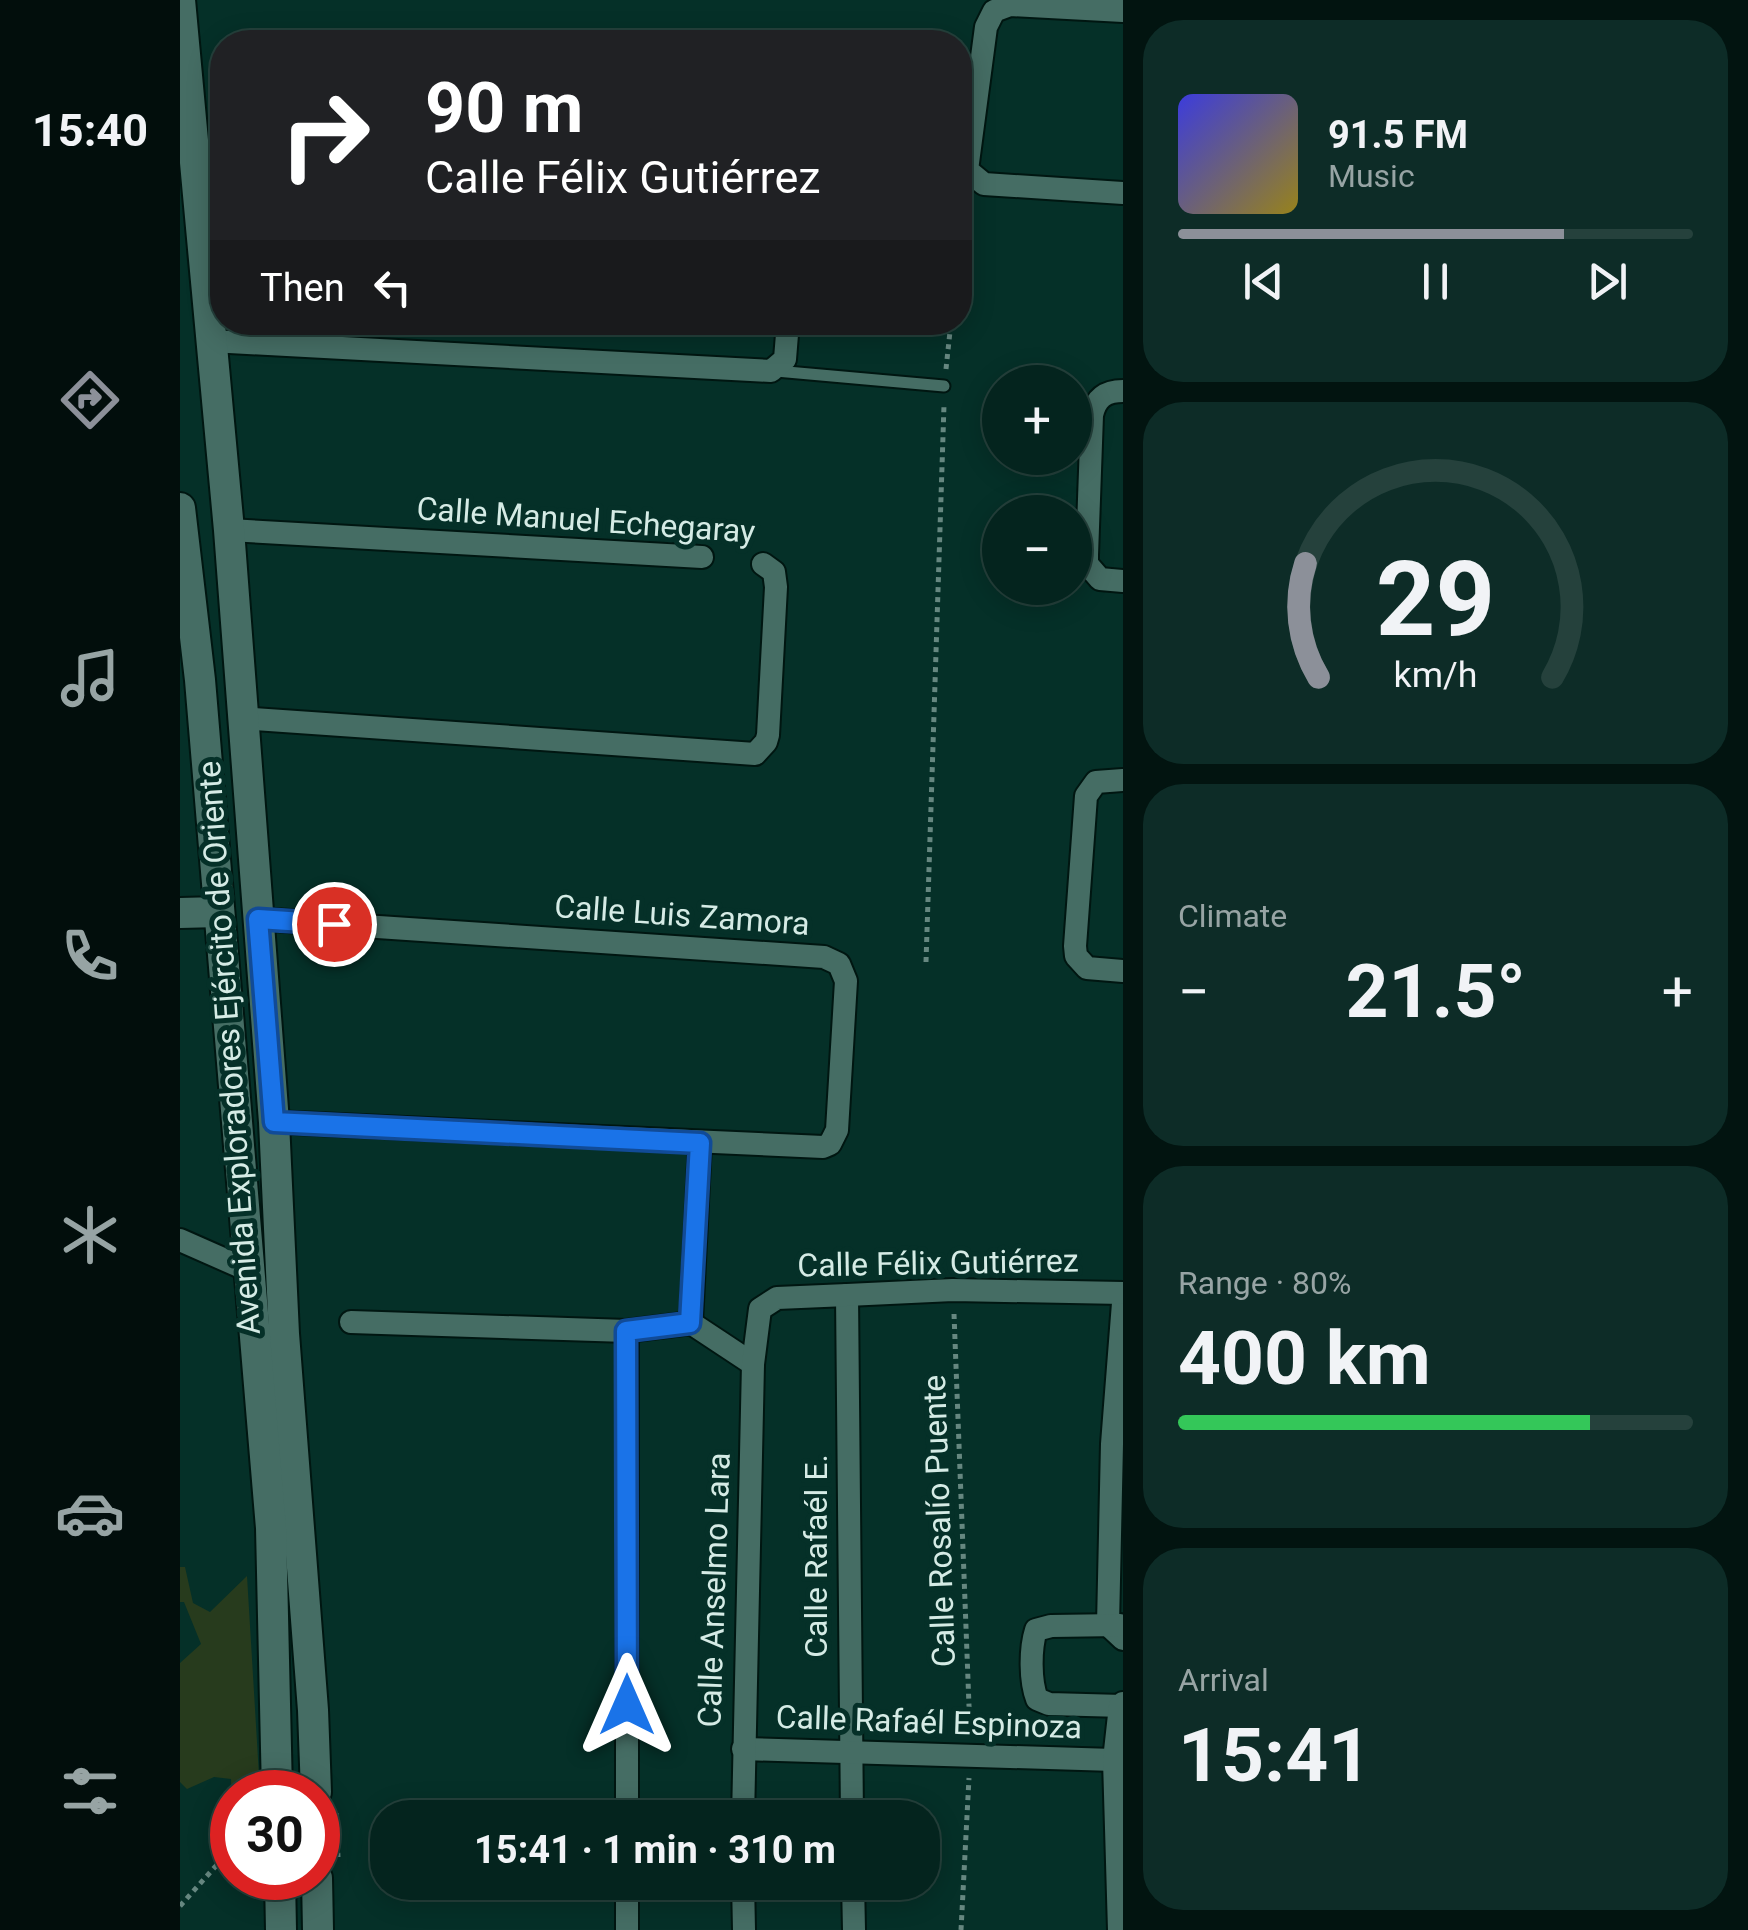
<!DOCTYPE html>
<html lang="en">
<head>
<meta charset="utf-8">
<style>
	body { margin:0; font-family:Roboto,sans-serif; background:#0d2c27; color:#f1f3f6; height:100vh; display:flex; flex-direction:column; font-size:38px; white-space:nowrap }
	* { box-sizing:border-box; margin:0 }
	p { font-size:32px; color:#97a4a4 }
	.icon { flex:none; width:55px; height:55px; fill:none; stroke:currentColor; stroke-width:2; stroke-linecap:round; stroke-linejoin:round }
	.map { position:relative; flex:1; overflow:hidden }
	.drawer { display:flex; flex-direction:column; gap:20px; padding:20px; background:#021410; width:625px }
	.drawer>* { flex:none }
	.guide { position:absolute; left:30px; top:30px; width:762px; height:305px; border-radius:40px; box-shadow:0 5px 25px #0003,0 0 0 2px #25413c; background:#202124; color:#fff; overflow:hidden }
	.tools { position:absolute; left:802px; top:365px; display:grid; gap:20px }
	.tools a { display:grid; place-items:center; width:110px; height:110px; border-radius:50%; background:#04241e; box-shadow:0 5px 25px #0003,0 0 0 2px #25413c; font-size:50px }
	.speed { position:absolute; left:30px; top:1770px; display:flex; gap:20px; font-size:50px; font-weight:700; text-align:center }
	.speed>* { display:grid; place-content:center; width:130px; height:130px; border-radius:50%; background:#04241e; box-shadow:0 5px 25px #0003,0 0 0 2px #25413c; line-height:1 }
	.speed .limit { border:15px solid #d22; background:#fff; color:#111 }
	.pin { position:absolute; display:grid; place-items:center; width:85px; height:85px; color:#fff; margin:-42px; border:5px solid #fff; border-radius:50%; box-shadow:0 2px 10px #0007 }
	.me { position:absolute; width:110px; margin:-55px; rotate:0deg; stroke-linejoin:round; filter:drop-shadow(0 0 8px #0008) }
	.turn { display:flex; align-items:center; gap:35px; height:210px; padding:0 50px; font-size:45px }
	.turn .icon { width:130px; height:130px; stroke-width:2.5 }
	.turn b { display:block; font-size:70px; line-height:85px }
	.then { display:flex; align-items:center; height:95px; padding:0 50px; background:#0003; gap:20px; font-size:38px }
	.big { font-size:75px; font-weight:700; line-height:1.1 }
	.drawer .widget { flex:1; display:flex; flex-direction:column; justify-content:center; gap:15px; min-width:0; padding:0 35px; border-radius:40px; background:#0d2c27 }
	.drawer .dial { align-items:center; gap:0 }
	.dial svg { height:260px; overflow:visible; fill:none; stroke:#25413c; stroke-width:7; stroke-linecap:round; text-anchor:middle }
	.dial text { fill:#f1f3f6; stroke:none }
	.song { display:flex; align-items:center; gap:30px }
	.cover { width:120px; height:120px; border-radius:15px; background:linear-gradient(135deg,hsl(240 70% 55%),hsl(50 70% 35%)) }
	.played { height:10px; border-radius:5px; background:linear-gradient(90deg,#8c9099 75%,#25413c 75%) }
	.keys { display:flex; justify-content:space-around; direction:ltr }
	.heat { display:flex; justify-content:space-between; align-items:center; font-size:55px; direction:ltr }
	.charge { height:15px; border-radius:8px; background:linear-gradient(90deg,#34c759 80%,#25413c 0) }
	.trip { position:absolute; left:190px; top:1800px; width:570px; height:100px; border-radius:40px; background:#04241e; box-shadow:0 5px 25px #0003,0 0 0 2px #25413c; font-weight:700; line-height:100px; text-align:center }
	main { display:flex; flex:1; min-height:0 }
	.tab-bar { display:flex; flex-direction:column; width:180px; justify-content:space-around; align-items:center; background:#020e0c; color:#97a4a4 }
	.tab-bar .icon { width:70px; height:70px }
	.tab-bar .on { color:#8c9099 }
	.tab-bar b { font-size:45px; color:#f1f3f6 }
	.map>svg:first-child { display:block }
	.green { fill:#273b1d }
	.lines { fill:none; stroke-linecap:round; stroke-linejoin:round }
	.lane-casing { stroke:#001611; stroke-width:15 }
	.street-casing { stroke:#001611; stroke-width:26 }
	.secondary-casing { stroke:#001611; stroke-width:34 }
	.path { stroke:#668780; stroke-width:5; stroke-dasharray:5 5; stroke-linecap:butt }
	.lane { stroke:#456d64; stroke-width:11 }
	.street { stroke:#456d64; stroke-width:22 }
	.secondary { stroke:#456d64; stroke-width:30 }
	.route-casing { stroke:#114b97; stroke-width:25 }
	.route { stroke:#1a73e8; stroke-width:18 }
	.labels { text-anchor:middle; stroke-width:10; stroke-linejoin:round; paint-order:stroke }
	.street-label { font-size:32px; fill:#d5ebe5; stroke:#053028 }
</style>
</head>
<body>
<main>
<nav class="tab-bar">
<b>15:40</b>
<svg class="icon on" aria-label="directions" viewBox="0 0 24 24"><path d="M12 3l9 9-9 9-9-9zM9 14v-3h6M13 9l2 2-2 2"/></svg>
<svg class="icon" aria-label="music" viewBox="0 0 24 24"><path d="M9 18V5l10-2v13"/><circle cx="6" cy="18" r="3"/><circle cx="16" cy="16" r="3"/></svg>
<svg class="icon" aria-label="phone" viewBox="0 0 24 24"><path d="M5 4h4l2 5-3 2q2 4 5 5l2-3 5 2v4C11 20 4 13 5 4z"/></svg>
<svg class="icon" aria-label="climate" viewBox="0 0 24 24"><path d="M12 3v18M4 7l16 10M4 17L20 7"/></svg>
<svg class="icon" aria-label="car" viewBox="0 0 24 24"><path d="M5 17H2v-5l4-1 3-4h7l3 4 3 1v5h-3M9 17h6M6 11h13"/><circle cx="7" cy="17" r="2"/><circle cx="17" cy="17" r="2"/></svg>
<svg class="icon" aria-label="filters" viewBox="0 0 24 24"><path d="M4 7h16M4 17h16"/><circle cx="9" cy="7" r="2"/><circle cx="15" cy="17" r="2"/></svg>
</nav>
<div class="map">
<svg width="943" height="1930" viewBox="0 0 943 1930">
	<rect width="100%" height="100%" fill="#053028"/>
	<polygon class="green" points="0,1567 5,1567 13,1603 30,1612 67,1576 80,1792 52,1792 52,1820 51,1779 34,1777 7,1789 0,1782 0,1663 21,1644 4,1602 0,1602"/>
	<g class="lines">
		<defs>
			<polyline id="lane" points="596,371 764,386"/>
			<g id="street">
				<polyline points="943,11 830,5 814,11 806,27 787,170 804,184 943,193"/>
				<polyline points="13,151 42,153"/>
				<polyline points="31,341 591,371 605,359 608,322"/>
				<path d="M 943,391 C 925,391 916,398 912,415 L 907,555 L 907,564 L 920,579 L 943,581"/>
				<polyline points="49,530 522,557"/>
				<polyline points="61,718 575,754 586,742 588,735 596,587 594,572 583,564"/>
				<polyline points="943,780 916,782 906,796 895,946 896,956 907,968 943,971"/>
				<polyline points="79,919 644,957 659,964 666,981 657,1130 650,1144 643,1147 94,1122"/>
				<polyline points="0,1240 68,1270"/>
				<polyline points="667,1295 672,1818"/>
				<polyline points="943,1303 932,1444 928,1625 943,1639"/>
				<polyline points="171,1322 447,1331 511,1323 573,1364"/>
				<polyline points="511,1323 520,1143"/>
				<polyline points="447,1331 447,1818"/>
				<path d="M 940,1625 L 871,1626 L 856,1630 C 850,1649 850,1681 857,1699 L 869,1704 L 943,1706"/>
				<polyline points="563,1749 934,1760"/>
				<polyline points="563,1818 573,1364 580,1309 597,1298 667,1295 773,1290 943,1293"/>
				<polyline points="447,1882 447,1930"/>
				<polyline points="563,1882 564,1930"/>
				<polyline points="673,1882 674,1930"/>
				<polyline points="939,1930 934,1760 940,1706 943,1703"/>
			</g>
			<g id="secondary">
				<polyline points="0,0 49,530 94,1122 104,1334 133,1710 136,1792"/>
				<polyline points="0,508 20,680 91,1528 97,1792"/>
				<polyline points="0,913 39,912"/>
				<polyline points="100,1878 101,1930"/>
				<polyline points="137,1878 138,1930"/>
			</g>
		</defs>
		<use href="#lane" class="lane-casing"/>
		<use href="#street" class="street-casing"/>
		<use href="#secondary" class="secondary-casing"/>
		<g class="path">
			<polyline points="780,238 784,202"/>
			<polyline points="766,369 771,322"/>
			<polyline points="746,962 764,405"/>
			<polyline points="774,1314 790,1732"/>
			<polyline points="156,1813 158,1857"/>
			<polyline points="0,1906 52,1848"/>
			<polyline points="781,1930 789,1778"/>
		</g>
		<use href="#lane" class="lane"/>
		<use href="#street" class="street"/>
		<use href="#secondary" class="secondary"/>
	</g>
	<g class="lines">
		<defs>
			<polyline id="route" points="154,924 78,919 94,1122 520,1143 510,1323 446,1331 447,1705"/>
		</defs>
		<use href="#route" class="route-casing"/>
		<use href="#route" class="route"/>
	</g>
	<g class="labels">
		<g class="street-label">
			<text transform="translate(406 520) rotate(4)" y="11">Calle Manuel Echegaray</text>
			<text transform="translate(502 915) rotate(4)" y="11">Calle Luis Zamora</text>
			<text transform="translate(49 1048) rotate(-94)" y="11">Avenida Exploradores Ejército de Oriente</text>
			<text transform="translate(758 1263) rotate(-1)" y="11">Calle Félix Gutiérrez</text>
			<text transform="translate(759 1521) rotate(-92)" y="11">Calle Rosalío Puente</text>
			<text transform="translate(636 1556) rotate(-90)" y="11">Calle Rafaél E.</text>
			<text transform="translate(534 1590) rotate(-88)" y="11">Calle Anselmo Lara</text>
			<text transform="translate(749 1722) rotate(2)" y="11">Calle Rafaél Espinoza</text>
		</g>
	</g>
</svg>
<div class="tools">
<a>+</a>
<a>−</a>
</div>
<div class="speed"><div class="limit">30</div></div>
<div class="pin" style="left:154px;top:924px;background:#d93025"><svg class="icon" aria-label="arrive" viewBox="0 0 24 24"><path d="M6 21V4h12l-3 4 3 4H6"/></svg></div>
<svg class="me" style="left:447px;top:1705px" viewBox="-20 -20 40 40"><path d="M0-17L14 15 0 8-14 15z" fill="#1a73e8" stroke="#fff" stroke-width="4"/></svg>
<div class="trip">15:41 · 1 min · 310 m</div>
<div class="guide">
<div class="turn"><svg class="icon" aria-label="right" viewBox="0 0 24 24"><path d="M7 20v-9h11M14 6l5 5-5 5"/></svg><div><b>90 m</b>Calle Félix Gutiérrez</div></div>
<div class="then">Then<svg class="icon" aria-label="left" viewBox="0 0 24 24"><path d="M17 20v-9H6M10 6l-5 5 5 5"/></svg></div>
</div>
</div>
<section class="drawer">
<div class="widget">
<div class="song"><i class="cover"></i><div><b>91.5 FM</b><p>Music</p></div></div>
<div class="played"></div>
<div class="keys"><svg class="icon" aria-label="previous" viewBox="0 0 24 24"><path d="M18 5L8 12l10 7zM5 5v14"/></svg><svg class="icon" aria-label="pause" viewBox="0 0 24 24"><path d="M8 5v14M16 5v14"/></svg><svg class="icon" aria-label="next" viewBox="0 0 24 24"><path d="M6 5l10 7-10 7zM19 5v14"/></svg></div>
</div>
<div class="widget dial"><svg viewBox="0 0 100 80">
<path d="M14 69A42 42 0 1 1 86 69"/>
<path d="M14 69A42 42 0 0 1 10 34" stroke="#8c9099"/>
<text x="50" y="56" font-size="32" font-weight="700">29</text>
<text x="50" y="72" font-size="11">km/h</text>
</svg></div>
<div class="widget"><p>Climate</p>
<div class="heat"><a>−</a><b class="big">21.5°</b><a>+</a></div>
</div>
<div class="widget"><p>Range · 80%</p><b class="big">400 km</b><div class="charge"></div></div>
<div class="widget"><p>Arrival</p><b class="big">15:41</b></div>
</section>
</main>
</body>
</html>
